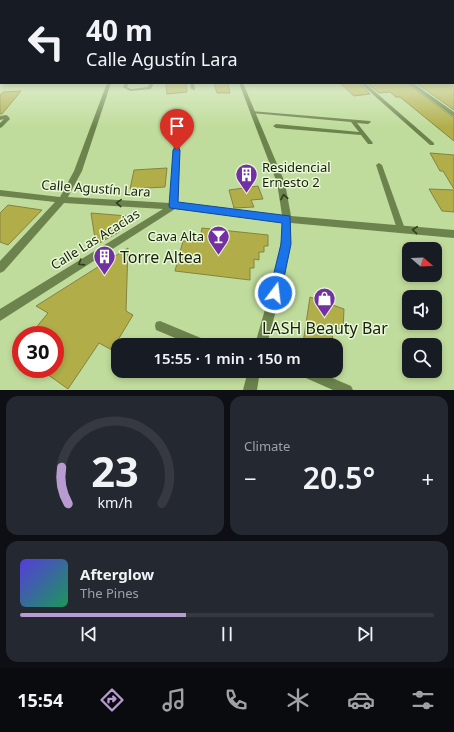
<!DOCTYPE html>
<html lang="en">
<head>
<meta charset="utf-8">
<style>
	body { margin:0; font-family:"Noto Sans",sans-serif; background:#242831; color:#f1f3f6; height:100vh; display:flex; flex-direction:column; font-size:15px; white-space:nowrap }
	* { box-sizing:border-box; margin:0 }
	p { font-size:13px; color:#9ea1a6 }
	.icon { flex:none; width:22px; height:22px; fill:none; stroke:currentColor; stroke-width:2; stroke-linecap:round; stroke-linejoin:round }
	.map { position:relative; height:390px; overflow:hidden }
	.side { display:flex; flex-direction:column; gap:6px; padding:6px; background:#0d0f14; flex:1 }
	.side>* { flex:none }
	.top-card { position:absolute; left:0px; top:0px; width:454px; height:84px; box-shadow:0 2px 6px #0003; background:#171b24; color:#f1f3f6; overflow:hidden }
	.needle { width:26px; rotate:109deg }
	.tools { position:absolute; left:402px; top:242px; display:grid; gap:8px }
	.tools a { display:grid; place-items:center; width:40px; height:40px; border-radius:8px; background:#171b24; box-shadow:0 2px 6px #0003; font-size:20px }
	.speed { position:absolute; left:12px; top:326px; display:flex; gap:8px; font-size:20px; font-weight:700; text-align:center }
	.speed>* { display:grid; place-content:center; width:52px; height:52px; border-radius:50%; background:#171b24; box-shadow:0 2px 6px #0003; line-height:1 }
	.speed .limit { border:6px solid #d22; background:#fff; color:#111 }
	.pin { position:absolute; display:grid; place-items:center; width:34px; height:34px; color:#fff; margin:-41px -17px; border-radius:50% 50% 50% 0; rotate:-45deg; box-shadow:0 0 4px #0007 }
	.pin .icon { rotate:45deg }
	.me { position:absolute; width:44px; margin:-22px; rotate:15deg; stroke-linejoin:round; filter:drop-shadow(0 0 3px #0008) }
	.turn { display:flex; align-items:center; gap:14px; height:84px; padding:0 20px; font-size:18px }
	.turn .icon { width:52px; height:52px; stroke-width:2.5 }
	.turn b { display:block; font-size:28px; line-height:34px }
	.big { font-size:30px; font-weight:600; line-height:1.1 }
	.side .widget { flex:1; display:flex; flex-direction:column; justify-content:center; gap:6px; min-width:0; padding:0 14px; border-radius:12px; background:#242831 }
	.side .dial { align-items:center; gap:0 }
	.dial svg { height:104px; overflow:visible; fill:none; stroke:#363941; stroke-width:7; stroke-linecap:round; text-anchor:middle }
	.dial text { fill:#f1f3f6; stroke:none }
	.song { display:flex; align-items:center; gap:12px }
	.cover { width:48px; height:48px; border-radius:6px; background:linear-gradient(135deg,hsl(250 70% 55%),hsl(150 70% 35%)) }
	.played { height:4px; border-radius:2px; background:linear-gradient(90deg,#b89bd1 40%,#363941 40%) }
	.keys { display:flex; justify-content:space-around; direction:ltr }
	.heat { display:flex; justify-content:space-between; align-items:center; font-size:22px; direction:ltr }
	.side .tiles { flex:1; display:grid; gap:6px; grid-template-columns:1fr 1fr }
	.widget:last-child { grid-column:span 2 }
	.trip { position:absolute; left:111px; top:338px; width:232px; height:40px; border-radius:12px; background:#171b24; box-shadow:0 2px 6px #0003; font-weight:600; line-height:40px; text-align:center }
	.menu { display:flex; height:64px; justify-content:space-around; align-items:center; background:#090b0e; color:#9ea1a6 }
	.menu .icon { width:28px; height:28px }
	.menu .active { color:#b89bd1 }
	.menu b { font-size:18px; color:#f1f3f6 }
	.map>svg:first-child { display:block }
	.building { fill:#b1ae4a; stroke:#84833f }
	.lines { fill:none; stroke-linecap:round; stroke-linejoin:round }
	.service { fill:#6c834d; fill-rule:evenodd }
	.minor { fill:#6c834d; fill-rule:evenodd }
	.tertiary { fill:#6c834d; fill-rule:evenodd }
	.secondary { fill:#425b16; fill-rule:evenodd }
	.oneway { stroke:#303e1c }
	.route { fill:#1a73e8; stroke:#114b97 }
	.labels { text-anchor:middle; stroke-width:3; stroke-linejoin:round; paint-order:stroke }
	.poi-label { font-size:13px; fill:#162007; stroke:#e8f7d7; text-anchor:start }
	.street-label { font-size:13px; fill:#162007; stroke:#e8f7d7 }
	.near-poi-label { font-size:16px; fill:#162007; stroke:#e8f7d7; text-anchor:start }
</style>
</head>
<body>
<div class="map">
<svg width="454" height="390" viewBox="0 0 454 390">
	<rect width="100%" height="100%" fill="#c0dc9c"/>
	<g class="building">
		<polygon points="166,83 186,83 187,92 167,94"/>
		<polygon points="214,83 228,83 230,93 217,93"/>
		<polygon points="340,83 359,83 370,94 354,96"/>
		<polygon points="367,83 407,83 454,118 454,141 400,97 396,97 390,92 379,93"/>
		<polygon points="416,83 454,83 454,110"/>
		<polygon points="21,91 2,114 0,114 0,95 3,92"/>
		<polygon points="430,153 454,155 454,189 443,171 440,171"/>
		<polygon points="167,168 165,187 130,189 134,170"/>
		<polygon points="258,186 263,199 251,200 254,207 234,208 229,190"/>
		<polygon points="429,189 454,190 454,212 442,211"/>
		<polygon points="8,205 42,210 8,245 0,242 0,213"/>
		<polygon points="91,213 127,216 119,232 96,245"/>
		<polygon points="202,228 268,235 268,246 264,246 264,252 259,252 259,260 254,259 254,268 250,268 250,280 175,271 183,241 199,242"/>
		<polygon points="128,248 126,311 133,315 112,350 99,343 68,389 40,369 55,369 55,335 30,335 48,313 36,306"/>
		<polygon points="310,297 344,309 343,330 333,326 332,345 308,345 303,343"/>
	</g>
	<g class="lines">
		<g class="service">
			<polygon points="125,83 129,83 127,87 131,89 148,87 150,83 154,83 151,89 130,91 123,87"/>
			<polygon points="190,83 194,83 195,90 191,89"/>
			<polygon points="360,83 365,83 434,143 434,145 430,145"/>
			<polygon points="250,111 370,121 371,122 368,124 357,123 373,143 372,144 368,144 361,135 276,128 273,126 276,124 359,132 351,122 252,113 250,112"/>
			<polygon points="6,115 8,116 10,119 2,127 0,128 0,123 4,119 0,120 0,116"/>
			<polygon points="379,163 382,165 405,229 404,231 401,232 398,231 397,229 376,165"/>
			<polygon points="160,321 208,341 209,345 192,345 156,330 155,326 156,322"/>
			<polygon points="297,371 316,371 351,386 353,390 333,390 299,375"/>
		</g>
		<g class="minor">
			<path d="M 107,83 L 111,83 L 82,171 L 68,197 L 170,203 L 175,122 L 178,120 L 181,122 L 178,203 L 282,215 L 277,183 L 239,83 L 243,83 L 285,183 L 291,216 L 454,230 L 454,238 L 291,223 C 290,265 277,305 267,345 L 255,345 C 266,304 280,264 283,222 L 175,209 L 0,321 L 0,309 L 163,209 L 64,203 L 4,271 L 0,273 L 0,261 L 55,202 L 0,196 L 0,190 L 60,197 L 74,171 Z"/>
			<polygon points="248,371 260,371 257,390 243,390"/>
		</g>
		<polygon class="tertiary" points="408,83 413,83 454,112 454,117"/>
		<rect class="secondary" x="0" y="75" width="1" height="2"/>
	</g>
	<defs><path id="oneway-chevron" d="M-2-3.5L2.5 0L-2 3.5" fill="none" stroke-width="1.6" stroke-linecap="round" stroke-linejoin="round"/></defs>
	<g class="oneway">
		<use href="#oneway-chevron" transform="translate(284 197) rotate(-101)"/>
		<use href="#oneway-chevron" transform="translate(119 203) rotate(-177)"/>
		<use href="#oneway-chevron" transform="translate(415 230) rotate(-175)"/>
		<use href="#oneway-chevron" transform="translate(81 263) rotate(148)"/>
	</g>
	<linearGradient id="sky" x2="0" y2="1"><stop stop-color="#70aee8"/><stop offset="0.57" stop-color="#e3efd2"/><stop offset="1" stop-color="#e3efd2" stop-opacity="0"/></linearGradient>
	<rect width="454" height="127" fill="url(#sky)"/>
	<polygon class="route" points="177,147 180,150 178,202 290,216 291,244 280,297 275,299 271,297 269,293 281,244 282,223 170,208 169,206 173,150"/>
	<defs>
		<symbol id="building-pin" viewBox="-11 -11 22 30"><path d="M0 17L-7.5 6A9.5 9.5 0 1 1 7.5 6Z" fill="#732fa4" stroke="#e8f7d7"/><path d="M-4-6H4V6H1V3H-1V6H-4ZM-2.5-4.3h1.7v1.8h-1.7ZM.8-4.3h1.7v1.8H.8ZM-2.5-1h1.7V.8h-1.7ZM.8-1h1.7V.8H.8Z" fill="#fff"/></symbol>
		<symbol id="bar-pin" viewBox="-11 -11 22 30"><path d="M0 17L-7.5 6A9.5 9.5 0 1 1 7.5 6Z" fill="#732fa4" stroke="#e8f7d7"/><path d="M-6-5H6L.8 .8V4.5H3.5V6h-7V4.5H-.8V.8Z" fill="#fff"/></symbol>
		<symbol id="shop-pin" viewBox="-11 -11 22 30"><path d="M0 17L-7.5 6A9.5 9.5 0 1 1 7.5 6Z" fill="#732fa4" stroke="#e8f7d7"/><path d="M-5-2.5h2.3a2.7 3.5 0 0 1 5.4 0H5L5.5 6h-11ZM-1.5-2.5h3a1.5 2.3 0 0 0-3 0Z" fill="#fff"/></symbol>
	</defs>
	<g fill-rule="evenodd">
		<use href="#building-pin" x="234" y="162" width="25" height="34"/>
		<use href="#bar-pin" x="206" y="224" width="25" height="34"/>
		<use href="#building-pin" x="92" y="244" width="25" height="34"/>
		<use href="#shop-pin" x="312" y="286" width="25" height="34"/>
	</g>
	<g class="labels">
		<g class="poi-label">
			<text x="262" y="172">Residencial<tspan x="262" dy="15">Ernesto 2</tspan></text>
			<text x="204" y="241" text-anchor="end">Cava Alta</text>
		</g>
		<g class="street-label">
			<text transform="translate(96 188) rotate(4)" y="5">Calle Agustín Lara</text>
			<text transform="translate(95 239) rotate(-32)" y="5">Calle Las Acacias</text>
		</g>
		<g class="near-poi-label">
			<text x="120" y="263">Torre Altea</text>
			<text x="325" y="334" text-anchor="middle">LASH Beauty Bar</text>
		</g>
	</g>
</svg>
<div class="tools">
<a><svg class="needle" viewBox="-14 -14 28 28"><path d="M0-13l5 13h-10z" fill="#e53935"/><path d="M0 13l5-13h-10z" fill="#9ea1a6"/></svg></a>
<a><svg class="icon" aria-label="sound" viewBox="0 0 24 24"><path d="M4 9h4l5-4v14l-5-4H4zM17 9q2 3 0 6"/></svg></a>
<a><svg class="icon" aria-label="search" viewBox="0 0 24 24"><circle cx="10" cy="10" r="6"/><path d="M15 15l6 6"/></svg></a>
</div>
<div class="speed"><div class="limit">30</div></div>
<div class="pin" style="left:177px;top:150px;background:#d93025"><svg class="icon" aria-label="arrive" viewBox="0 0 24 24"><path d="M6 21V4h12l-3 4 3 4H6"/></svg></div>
<svg class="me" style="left:275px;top:293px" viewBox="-20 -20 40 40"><circle r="17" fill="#1a73e8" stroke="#fff" stroke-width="3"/><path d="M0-11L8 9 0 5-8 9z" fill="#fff"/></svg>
<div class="trip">15:55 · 1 min · 150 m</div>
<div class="top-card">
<div class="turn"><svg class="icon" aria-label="left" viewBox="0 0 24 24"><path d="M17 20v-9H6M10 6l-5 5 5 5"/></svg><div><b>40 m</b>Calle Agustín Lara</div></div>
</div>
</div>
<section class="side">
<div class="tiles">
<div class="widget dial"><svg viewBox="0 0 100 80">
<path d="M14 69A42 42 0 1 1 86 69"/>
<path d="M14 69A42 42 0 0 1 9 41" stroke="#b89bd1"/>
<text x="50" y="56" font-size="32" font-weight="700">23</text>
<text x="50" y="72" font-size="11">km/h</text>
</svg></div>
<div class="widget"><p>Climate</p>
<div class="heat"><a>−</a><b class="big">20.5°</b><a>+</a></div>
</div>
<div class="widget">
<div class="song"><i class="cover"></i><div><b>Afterglow</b><p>The Pines</p></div></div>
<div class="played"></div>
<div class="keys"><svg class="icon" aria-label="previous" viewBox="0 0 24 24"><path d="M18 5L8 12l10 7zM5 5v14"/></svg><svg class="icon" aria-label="pause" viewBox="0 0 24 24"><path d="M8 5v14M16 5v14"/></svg><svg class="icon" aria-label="next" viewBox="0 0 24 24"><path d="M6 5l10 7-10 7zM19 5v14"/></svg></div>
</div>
</div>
</section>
<nav class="menu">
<b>15:54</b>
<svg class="icon active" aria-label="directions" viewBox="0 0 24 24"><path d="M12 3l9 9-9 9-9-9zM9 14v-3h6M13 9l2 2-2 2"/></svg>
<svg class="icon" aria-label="music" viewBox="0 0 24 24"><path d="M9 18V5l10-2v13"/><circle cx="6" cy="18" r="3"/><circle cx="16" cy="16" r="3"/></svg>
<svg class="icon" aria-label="phone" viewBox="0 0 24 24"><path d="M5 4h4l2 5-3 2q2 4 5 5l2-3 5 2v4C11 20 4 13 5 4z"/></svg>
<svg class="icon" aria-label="climate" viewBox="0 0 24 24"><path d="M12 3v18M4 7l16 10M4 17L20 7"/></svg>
<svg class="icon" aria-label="car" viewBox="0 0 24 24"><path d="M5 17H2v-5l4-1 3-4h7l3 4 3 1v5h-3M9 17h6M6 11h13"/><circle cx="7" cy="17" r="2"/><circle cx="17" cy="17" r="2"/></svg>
<svg class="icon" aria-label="filters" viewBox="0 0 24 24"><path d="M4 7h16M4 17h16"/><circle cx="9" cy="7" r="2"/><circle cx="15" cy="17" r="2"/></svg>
</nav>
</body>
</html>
